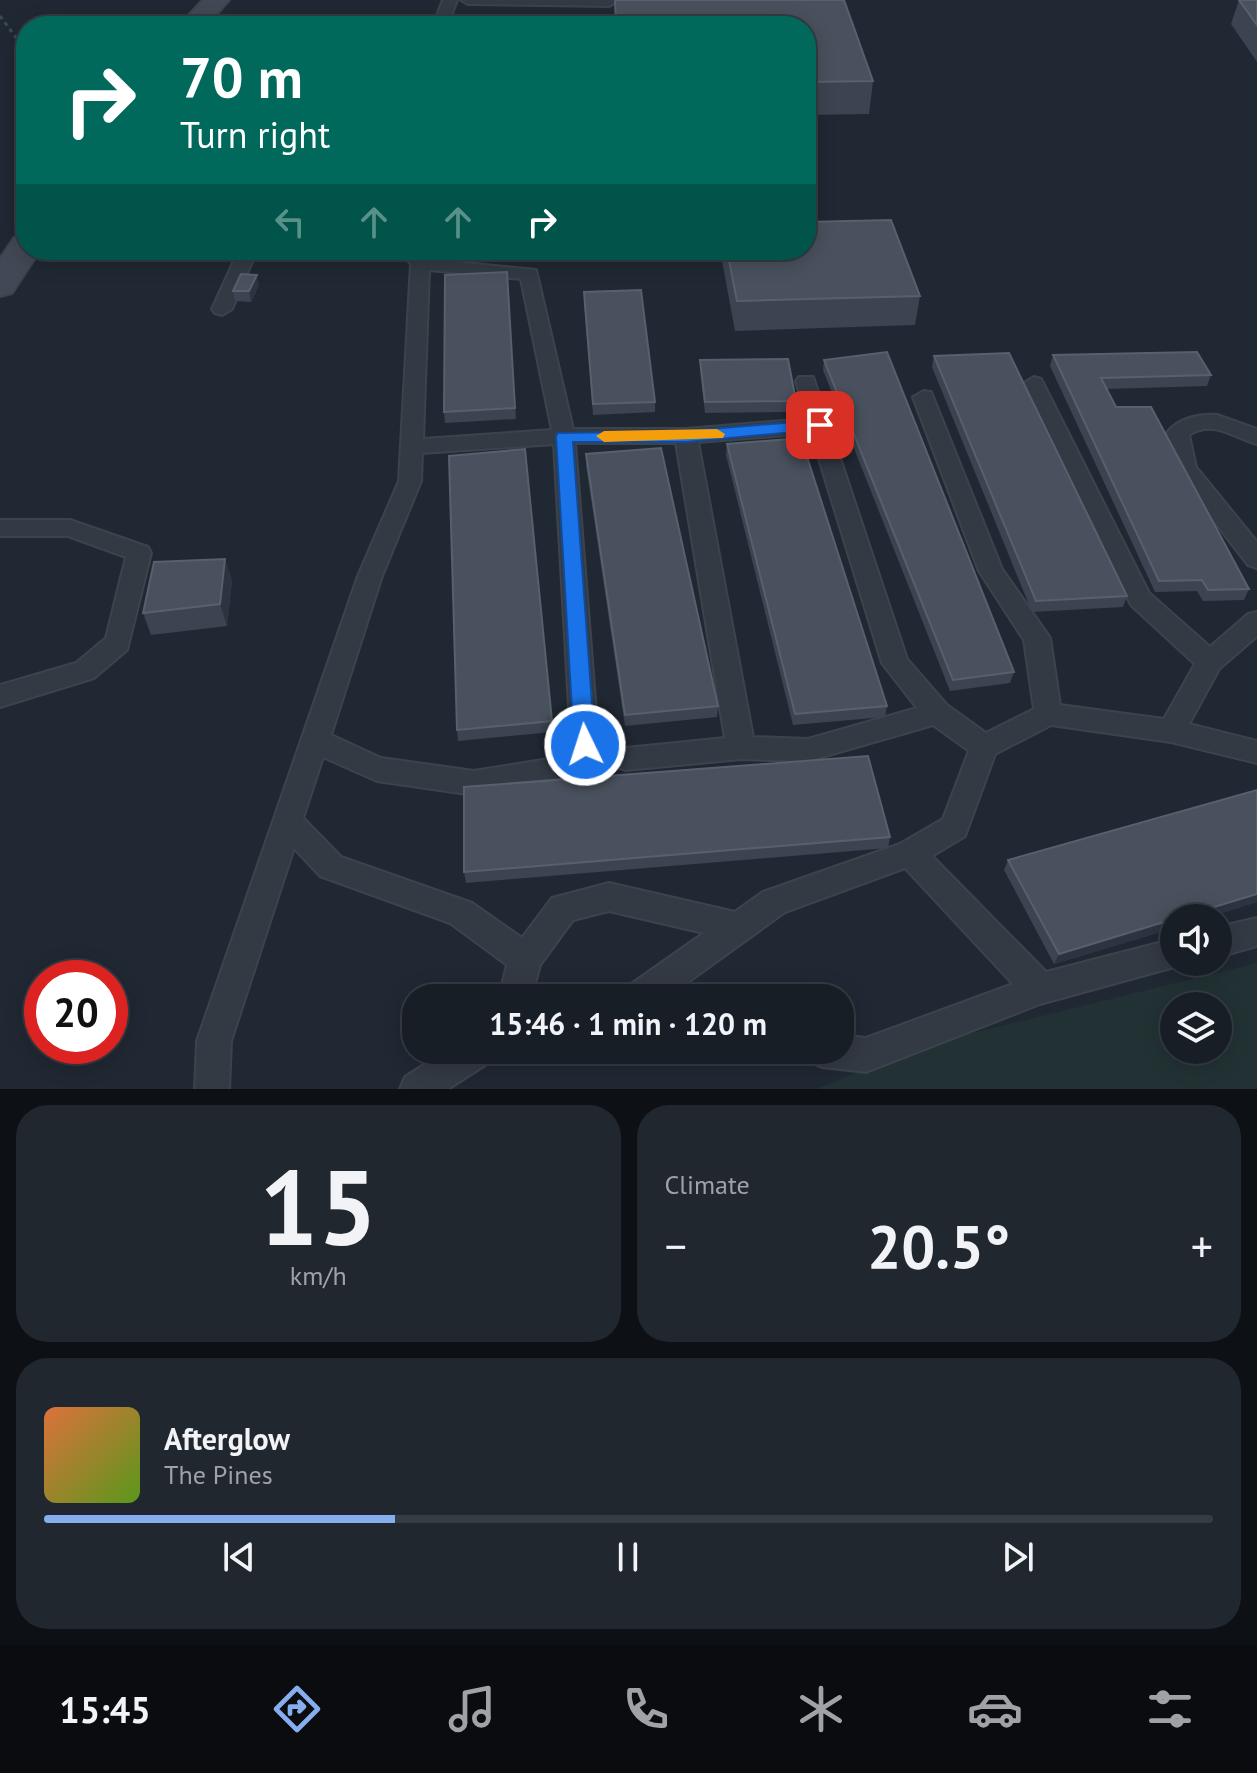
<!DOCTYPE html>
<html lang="en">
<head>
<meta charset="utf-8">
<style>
	body { margin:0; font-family:"PT Sans",sans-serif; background:#21272e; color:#f1f3f6; height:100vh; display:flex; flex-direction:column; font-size:30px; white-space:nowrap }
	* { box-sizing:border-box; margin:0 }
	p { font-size:26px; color:#9fa2a7 }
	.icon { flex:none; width:44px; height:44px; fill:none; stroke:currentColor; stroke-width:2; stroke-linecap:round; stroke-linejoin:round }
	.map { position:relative; height:1089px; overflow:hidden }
	.drawer { display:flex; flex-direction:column; gap:16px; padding:16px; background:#0d1015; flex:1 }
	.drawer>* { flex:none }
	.top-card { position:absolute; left:16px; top:16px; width:800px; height:244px; border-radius:32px; box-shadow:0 4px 20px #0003,0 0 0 2px #363c43; background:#00695c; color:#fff; overflow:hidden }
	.tools { position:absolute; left:1160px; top:904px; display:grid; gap:16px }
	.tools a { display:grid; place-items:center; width:72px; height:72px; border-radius:50%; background:#181e26; box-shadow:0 4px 20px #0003,0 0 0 2px #363c43; font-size:40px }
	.speed { position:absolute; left:24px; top:960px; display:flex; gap:16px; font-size:40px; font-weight:700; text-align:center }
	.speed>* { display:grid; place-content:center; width:104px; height:104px; border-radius:50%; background:#181e26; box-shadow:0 4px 20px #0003,0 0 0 2px #363c43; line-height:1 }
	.speed .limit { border:12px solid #d22; background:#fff; color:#111 }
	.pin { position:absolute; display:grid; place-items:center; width:68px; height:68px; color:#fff; margin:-34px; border-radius:16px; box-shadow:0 4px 12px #0006 }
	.me { position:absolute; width:88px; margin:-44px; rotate:356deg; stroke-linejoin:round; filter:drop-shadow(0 0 6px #0008) }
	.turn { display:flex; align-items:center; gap:28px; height:168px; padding:0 32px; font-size:36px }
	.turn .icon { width:104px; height:104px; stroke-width:2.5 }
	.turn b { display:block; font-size:56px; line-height:68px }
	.lanes { display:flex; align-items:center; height:76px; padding:0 32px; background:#0003; justify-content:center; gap:40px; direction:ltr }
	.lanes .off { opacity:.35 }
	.big { font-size:60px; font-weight:600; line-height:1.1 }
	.drawer .widget { flex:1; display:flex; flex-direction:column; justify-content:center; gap:12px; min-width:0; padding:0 28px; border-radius:32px; background:#21272e }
	.drawer .dial { align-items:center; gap:0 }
	.dial b { font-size:104px; line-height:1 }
	.song { display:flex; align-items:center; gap:24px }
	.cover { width:96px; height:96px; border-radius:12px; background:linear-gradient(135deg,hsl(20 70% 55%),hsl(90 70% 35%)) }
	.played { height:8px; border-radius:4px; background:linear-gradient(90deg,#86aded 30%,#363c43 30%) }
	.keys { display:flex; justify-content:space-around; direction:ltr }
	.heat { display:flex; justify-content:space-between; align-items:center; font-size:44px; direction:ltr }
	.drawer .tiles { flex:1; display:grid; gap:16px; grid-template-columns:1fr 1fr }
	.widget:last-child { grid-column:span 2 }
	.trip { position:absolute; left:402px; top:984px; width:452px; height:80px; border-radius:32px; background:#181e26; box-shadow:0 4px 20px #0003,0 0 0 2px #363c43; font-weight:600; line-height:80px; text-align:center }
	.dock { display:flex; height:128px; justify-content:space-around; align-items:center; background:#0a0c0f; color:#9fa2a7 }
	.dock .icon { width:56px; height:56px }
	.dock .current { color:#86aded }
	.dock b { font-size:36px; color:#f1f3f6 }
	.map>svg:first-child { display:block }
	.green { fill:#223234; fill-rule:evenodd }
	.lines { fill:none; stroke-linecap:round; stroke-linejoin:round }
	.service-casing { stroke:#3d434d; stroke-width:4 }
	.secondary-casing { stroke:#3d434d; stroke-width:4 }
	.path { stroke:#3b4b4d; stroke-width:3; stroke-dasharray:4 4; stroke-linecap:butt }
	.service { fill:#333a44; fill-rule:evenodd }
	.secondary { fill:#424956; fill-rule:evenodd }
	.wall { fill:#3c4451 }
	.shaded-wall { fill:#2b3440 }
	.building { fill:#48515d; stroke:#58606d; stroke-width:2 }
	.route { fill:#1a73e8; stroke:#114b97; stroke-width:2 }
	.slow { fill:#f59e0b }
</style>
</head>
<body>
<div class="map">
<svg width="1257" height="1089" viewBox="0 0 1257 1089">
	<rect width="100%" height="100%" fill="#202833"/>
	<path class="green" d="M 1257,963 L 1257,1089 L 817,1089 L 920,1046 ZM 1174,1006 L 1218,1006 L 1218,1050 L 1174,1050 Z"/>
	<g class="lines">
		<defs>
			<g id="service">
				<polygon points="443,0 457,0 447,26 433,26"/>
				<polygon points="461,0 614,0 616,2 609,6 468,4"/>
				<polygon points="239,250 257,250 232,309 222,315 215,313 212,309"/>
				<path d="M 400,250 L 419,250 L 426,259 L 536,270 L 573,429 L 686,429 L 807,419 L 796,381 L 799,377 L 813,377 L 907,659 L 947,705 L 986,733 L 1034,709 L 1024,640 L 979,571 L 913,397 L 924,391 L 931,392 L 1002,569 L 1050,638 L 1060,705 L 1164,719 L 1195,664 L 1131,605 L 1024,383 L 1034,377 L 1041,379 L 1149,593 L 1210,647 L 1248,614 L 1257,612 L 1257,636 L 1219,669 L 1189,724 L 1257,741 L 1257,763 L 1171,742 L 1051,725 L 995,754 L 965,836 L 932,856 L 1046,972 L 1174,939 L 1174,962 L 1186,962 L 1185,964 L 1040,1004 L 866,1072 L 822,1067 L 810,1062 L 805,1050 L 840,1050 L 840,1035 L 866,1038 L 1013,984 L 905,868 L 785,912 L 666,998 L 623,998 L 627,987 L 704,933 L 609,911 L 573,920 L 540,965 L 531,998 L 499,998 L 507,965 L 450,923 L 320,876 L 294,848 L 231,1041 L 229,1089 L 195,1089 L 197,1041 L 358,576 L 399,481 L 411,264 ZM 429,270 L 521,279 L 552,430 L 423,439 ZM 811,433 L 882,663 L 917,708 L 808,739 L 753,737 L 698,442 ZM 575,443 L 676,443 L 725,738 L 626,748 L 598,738 ZM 554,444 L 571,741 L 549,759 L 474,771 L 381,758 L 331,735 L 382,576 L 421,481 L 422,453 ZM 933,725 L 969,751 L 943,819 L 900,844 L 763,892 L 735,912 L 609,883 L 552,898 L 522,938 L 472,903 L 341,857 L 303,818 L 323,757 L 377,781 L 474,795 L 556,781 L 566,777 L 589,758 L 626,770 L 741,759 L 808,761 Z"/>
				<path d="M 1217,415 L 1257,429 L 1257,444 C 1233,438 1214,419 1189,435 L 1196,467 L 1257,542 L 1257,568 L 1248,565 L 1174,469 L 1167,433 C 1178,418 1199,414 1217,415 Z"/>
				<polygon points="0,520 70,520 148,547 151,553 127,650 94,678 0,707 0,685 76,663 106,638 126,557 68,536 0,536"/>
				<polygon points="1257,918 1257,946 1218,957 1218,927"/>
				<polygon points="447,1050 495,1050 490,1062 448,1089 400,1089 405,1077"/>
			</g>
			<g id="secondary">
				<polygon points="203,0 229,0 206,26 179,26"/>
				<polygon points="26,235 26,250 40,250 12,293 0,296 0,259 14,238"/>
			</g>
		</defs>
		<use href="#service" class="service-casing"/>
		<use href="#secondary" class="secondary-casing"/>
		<polyline class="path" points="0,16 26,51"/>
		<use href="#service" class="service"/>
		<use href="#secondary" class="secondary"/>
	</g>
	<g class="wall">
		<polygon points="1239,0 1257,0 1257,62 1231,24"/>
		<polygon points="806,26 873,81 869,114 806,115"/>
		<polygon points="720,250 806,250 920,296 915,325 735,331"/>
		<polygon points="507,272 516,419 445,423 444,412"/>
		<polygon points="259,285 251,302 235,301 233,291"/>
		<polygon points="584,303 655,402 655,412 593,415"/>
		<polygon points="1053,355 1211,375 1207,386 1107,389 1116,407 1249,589 1244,600 1203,601 1197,591 1155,592 1050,366"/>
		<polygon points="934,356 1127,596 1123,607 1032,612 932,367"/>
		<polygon points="700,360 796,401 795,412 705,413 700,370"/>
		<polygon points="824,360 1014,672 1010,683 950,691 823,370"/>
		<polygon points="727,444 887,706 885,717 793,725 726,455"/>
		<polygon points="525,449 552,732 458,741 457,730"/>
		<polygon points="586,454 718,706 717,717 625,726 586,465"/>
		<polygon points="225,559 232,581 227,626 151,635 143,613"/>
		<polygon points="1257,790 1257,902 1206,918 1174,918 1174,928 1054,964 1004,870 1008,860"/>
		<polygon points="890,837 888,848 466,883 464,872"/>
	</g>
	<g class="shaded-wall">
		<polygon points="257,275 259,285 251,302 249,291"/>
		<polygon points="225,559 232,581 227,626 220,604"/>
		<polygon points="1257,894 1257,902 1206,918 1178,918"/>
		<polygon points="1174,919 1174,928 1054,964 1059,954"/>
	</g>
	<g class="building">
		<polygon points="615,0 844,0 873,81 806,82 806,26 616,26"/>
		<polygon points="1239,0 1257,0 1257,25"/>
		<polygon points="465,17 608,17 608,26 462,26"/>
		<polygon points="891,220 920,296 737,301 727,250 806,250 806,222"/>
		<polygon points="507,272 515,408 444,412 445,275"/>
		<polygon points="241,274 257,275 249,291 233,291"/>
		<polygon points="641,290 655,402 593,404 584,292"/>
		<polygon points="887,352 1014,672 953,680 824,360"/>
		<polygon points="1197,352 1211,375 1101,378 1116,407 1151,407 1249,589 1208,590 1202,580 1159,581 1053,355"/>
		<polygon points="1009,353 1127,596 1036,601 934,356"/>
		<polygon points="788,359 796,401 705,402 700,360"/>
		<polygon points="801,438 887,706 795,714 727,444"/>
		<polygon points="661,448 718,706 625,715 586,454"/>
		<polygon points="525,449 552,721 457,730 449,456"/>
		<polygon points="225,559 220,604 143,613 154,562"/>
		<polygon points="868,756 890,837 464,872 464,787"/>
		<polygon points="1257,790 1257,894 1178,918 1174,918 1174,919 1059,954 1008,860"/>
	</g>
	<polygon class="route" points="820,420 828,425 826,429 686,442 573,442 595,745 592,751 585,753 577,751 574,745 556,436 558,433 686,431"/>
	<polygon class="slow" points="717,429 725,434 723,438 604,442 596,436 604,431"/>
</svg>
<div class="tools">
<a><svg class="icon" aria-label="sound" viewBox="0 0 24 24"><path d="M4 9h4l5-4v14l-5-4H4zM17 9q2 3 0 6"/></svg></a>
<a><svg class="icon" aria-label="layers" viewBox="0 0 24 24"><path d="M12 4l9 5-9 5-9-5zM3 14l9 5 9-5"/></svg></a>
</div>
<div class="speed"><div class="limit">20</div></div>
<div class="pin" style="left:820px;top:425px;background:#d93025"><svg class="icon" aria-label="arrive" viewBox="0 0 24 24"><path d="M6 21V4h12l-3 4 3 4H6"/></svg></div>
<svg class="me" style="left:585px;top:745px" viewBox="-20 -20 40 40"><circle r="17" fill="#1a73e8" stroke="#fff" stroke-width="3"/><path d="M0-11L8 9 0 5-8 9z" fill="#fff"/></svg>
<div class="trip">15:46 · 1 min · 120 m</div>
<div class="top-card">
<div class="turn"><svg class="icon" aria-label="right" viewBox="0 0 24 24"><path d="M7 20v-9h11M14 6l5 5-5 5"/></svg><div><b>70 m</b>Turn right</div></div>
<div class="lanes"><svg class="icon off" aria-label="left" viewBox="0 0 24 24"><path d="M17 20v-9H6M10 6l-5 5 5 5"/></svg><svg class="icon off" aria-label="ahead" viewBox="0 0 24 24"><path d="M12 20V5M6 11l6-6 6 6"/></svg><svg class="icon off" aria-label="ahead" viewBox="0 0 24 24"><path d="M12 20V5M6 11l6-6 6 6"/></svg><svg class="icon" aria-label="right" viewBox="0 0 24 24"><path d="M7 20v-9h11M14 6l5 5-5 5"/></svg></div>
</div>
</div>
<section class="drawer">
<div class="tiles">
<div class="widget dial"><b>15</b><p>km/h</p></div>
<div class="widget"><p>Climate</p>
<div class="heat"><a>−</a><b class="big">20.5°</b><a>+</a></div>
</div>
<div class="widget">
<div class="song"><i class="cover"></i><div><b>Afterglow</b><p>The Pines</p></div></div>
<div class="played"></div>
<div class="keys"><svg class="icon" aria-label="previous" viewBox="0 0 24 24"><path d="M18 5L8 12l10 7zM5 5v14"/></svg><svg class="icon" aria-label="pause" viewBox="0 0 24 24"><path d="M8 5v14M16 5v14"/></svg><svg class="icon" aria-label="next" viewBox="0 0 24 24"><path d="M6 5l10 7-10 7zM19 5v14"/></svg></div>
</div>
</div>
</section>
<nav class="dock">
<b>15:45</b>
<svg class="icon current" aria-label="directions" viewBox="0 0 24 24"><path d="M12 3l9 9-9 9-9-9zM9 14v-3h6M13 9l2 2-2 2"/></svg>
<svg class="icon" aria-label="music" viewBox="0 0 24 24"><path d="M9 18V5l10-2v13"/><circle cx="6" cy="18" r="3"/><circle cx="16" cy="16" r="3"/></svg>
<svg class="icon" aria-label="phone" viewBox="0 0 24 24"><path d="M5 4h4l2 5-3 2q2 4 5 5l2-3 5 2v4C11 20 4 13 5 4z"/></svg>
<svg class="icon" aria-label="climate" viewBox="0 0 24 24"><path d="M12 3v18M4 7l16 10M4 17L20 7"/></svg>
<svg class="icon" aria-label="car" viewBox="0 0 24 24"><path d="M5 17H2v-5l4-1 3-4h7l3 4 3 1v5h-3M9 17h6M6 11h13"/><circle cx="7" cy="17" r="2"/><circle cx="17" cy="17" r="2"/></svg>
<svg class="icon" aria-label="filters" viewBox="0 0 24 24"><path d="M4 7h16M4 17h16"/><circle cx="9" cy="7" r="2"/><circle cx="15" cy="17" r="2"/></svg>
</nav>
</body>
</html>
